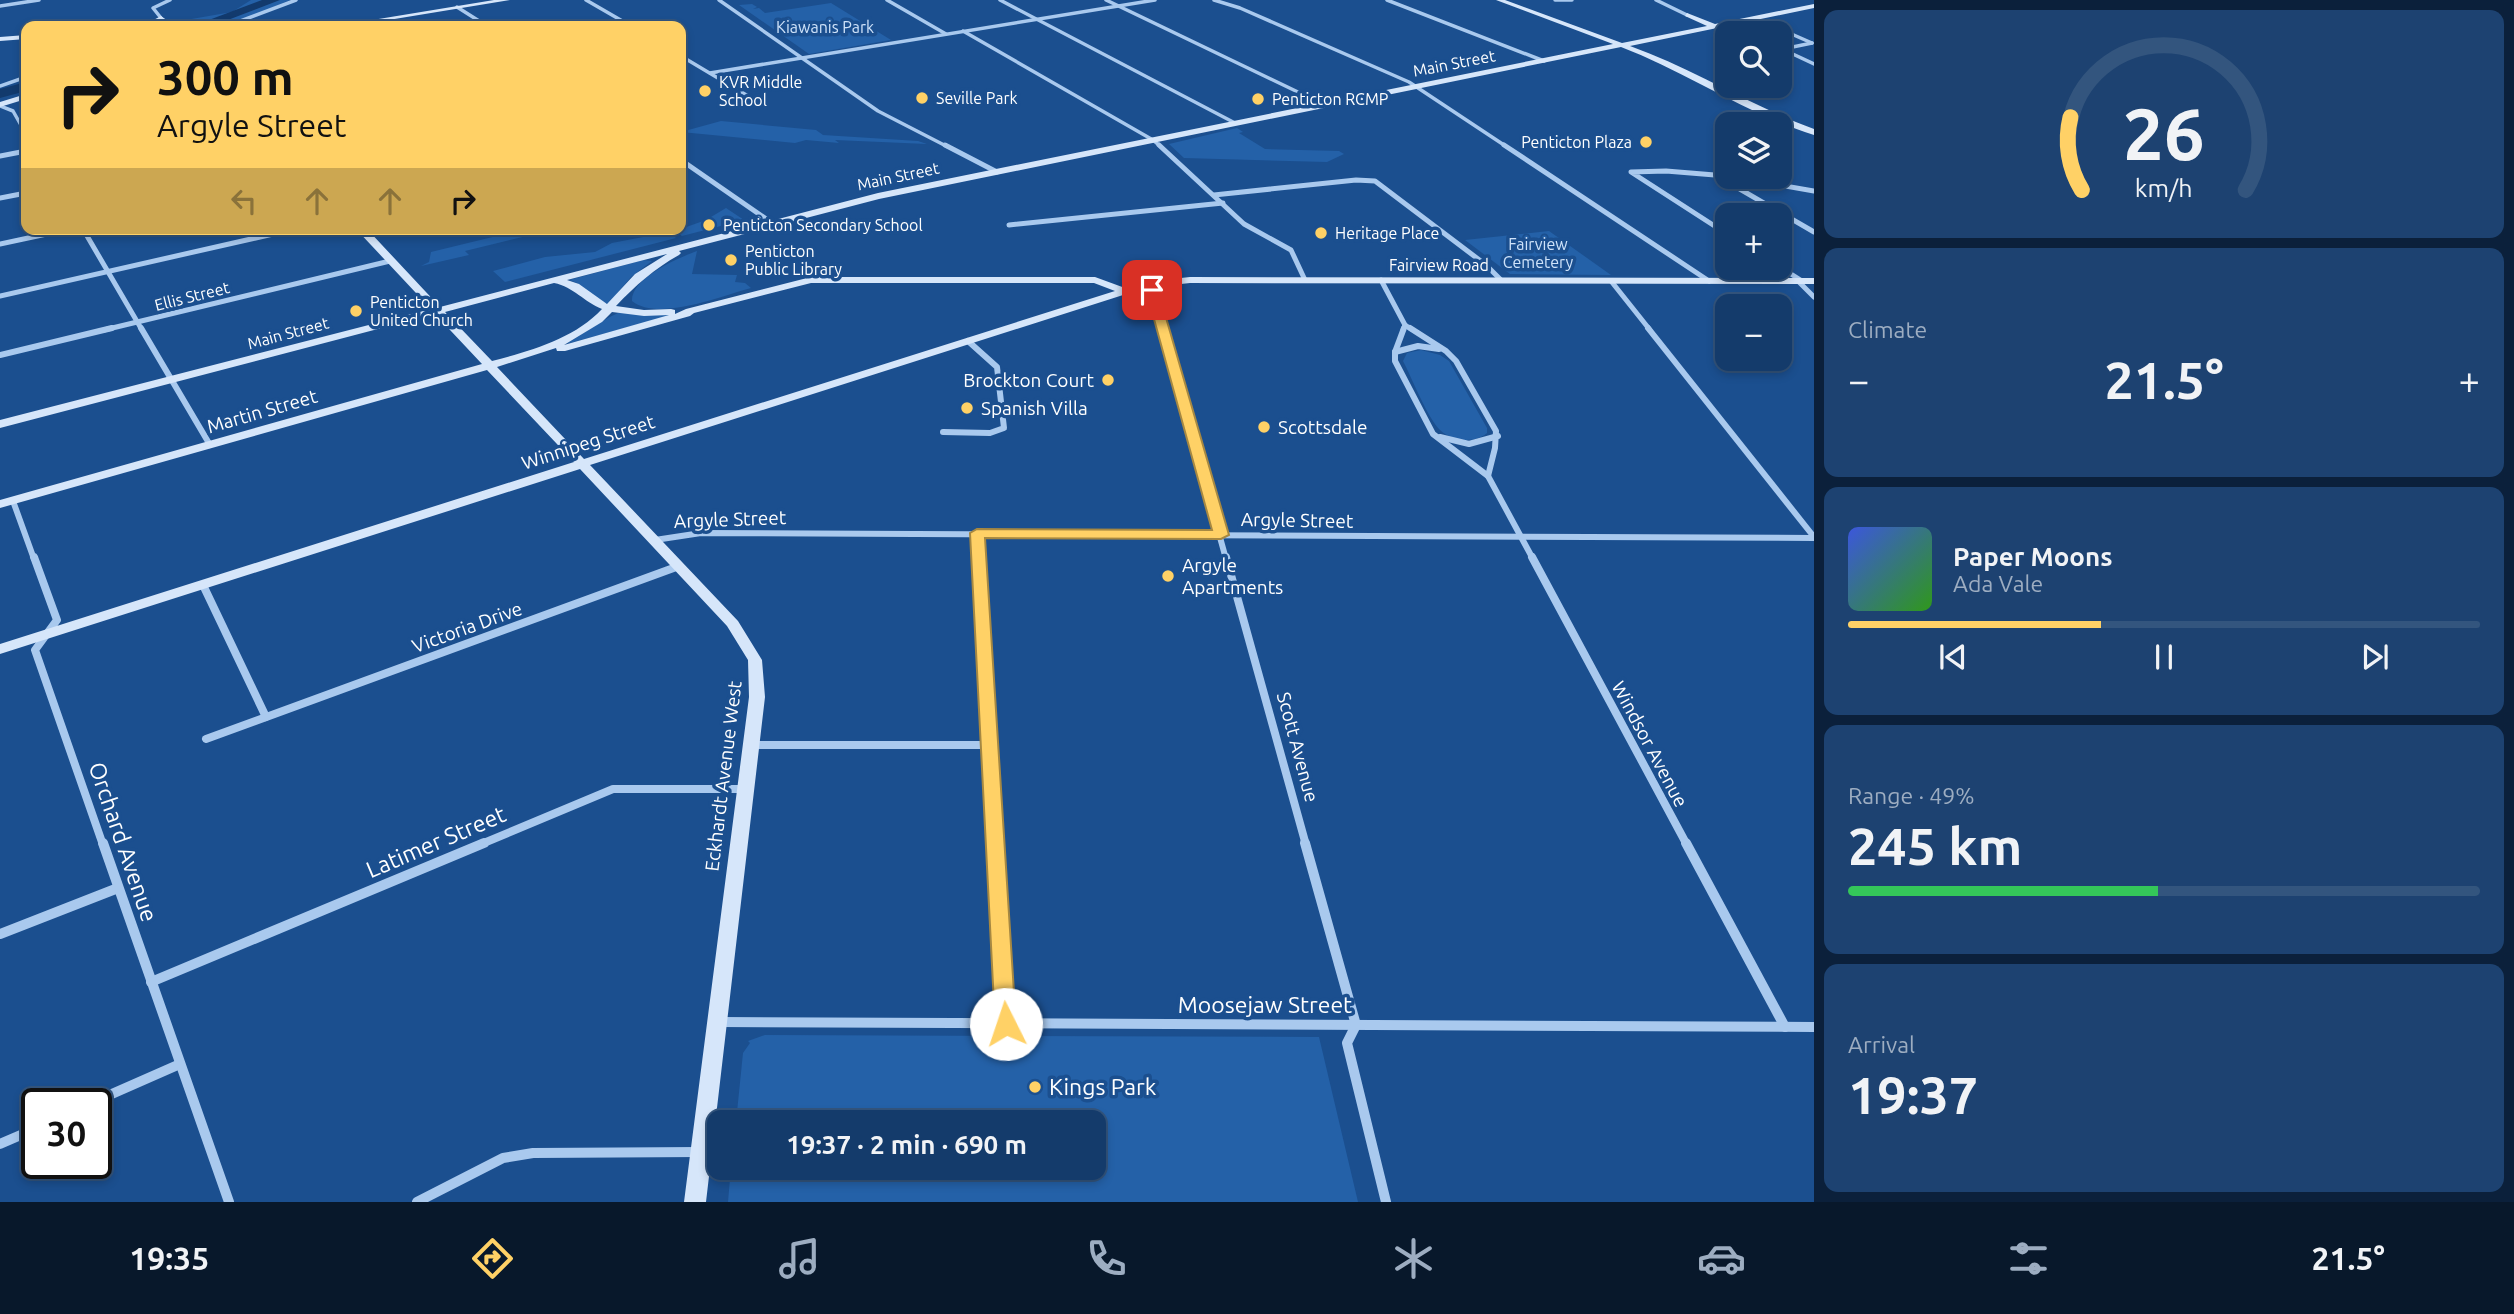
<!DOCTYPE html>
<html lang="en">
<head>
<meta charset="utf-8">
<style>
	body { margin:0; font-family:Ubuntu,sans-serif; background:#1d4271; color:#f1f3f6; height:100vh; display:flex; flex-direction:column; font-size:26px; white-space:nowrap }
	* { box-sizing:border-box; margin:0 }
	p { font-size:23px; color:#9dadc1 }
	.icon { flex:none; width:38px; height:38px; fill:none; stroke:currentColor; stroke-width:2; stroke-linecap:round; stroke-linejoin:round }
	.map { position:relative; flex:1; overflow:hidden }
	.sheet { display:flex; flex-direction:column; gap:10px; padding:10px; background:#0b203b; width:700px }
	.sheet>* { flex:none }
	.banner { position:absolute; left:21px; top:21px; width:665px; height:214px; border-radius:14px; box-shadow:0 4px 10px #0003,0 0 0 2px #33557e; background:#ffd166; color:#111; overflow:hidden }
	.fabs { position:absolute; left:1715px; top:21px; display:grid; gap:14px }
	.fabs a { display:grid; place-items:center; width:77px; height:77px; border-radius:14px; background:#143b6b; box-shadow:0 4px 10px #0003,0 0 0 2px #33557e; font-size:35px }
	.speed { position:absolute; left:21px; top:1088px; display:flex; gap:14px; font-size:35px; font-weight:700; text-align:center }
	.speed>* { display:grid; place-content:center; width:91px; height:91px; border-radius:50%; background:#143b6b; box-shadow:0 4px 10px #0003,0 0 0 2px #33557e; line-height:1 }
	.speed .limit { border:4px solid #111; border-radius:10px; background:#fff; color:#111 }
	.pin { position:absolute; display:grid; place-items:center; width:60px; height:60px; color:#fff; margin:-30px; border-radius:14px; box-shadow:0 4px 10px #0006 }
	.me { position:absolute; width:77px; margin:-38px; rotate:356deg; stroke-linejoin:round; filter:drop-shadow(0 0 5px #0008) }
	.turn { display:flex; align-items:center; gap:24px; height:147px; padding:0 21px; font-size:32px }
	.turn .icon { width:91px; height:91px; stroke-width:2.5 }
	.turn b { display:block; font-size:49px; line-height:60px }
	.lanes { display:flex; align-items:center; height:66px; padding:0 21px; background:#0003; justify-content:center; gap:35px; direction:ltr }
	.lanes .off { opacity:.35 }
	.big { font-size:52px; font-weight:700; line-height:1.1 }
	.sheet .widget { flex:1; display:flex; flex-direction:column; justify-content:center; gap:10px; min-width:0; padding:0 24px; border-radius:14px; background:#1d4271 }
	.sheet .dial { align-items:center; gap:0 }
	.dial svg { height:182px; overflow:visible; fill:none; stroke:#33557e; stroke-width:7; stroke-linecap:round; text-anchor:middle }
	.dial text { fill:#f1f3f6; stroke:none }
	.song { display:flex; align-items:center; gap:21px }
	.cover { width:84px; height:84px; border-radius:10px; background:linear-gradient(135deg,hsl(230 70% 55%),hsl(110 70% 35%)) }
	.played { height:7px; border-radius:4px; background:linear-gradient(90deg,#ffd166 40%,#33557e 40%) }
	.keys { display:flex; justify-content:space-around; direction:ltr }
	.heat { display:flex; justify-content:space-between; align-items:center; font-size:38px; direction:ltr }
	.charge { height:10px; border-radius:5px; background:linear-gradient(90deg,#34c759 49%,#33557e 0) }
	.trip { position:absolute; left:707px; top:1110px; width:399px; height:70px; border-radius:14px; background:#143b6b; box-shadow:0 4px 10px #0003,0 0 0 2px #33557e; font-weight:700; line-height:70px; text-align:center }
	.menu { display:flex; height:112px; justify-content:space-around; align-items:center; background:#08182b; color:#9dadc1 }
	.menu .icon { width:49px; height:49px }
	.menu .current { color:#ffd166 }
	.menu b { font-size:32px; color:#f1f3f6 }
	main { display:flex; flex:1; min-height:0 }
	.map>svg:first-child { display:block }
	.green { fill:#2461a8 }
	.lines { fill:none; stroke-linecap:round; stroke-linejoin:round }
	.river { fill:#123a6d; fill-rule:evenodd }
	.street-far4 { stroke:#a9c9ee; stroke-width:3.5 }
	.street-far3 { stroke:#a9c9ee; stroke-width:5 }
	.street-far2 { stroke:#a9c9ee; stroke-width:6 }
	.street-far1 { stroke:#a9c9ee; stroke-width:8 }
	.street { stroke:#a9c9ee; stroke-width:10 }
	.secondary { fill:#d6e6fa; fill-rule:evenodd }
	.route { fill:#ffd166; stroke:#a68842; stroke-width:2 }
	.poi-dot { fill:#ffd166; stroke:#1b4f8f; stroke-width:2.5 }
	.labels { text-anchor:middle; stroke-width:7; stroke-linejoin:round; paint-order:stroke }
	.far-park-label { font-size:16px; fill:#cfe3fa; stroke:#1b4f8f }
	.far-street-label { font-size:16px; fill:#fff; stroke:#1b4f8f }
	.far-poi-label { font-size:16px; fill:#fff; stroke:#1b4f8f; text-anchor:start }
	.poi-label { font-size:19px; fill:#fff; stroke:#1b4f8f; text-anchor:start }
	.street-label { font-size:19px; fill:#fff; stroke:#1b4f8f }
	.near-street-label { font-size:23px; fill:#fff; stroke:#1b4f8f }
	.near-poi-label { font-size:23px; fill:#fff; stroke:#1b4f8f; text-anchor:start }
</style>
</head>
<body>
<main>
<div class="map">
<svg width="1814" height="1202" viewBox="0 0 1814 1202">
	<rect width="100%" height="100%" fill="#1b4f8f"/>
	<g class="green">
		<polygon points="251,0 290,0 255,15 215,26 178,26 174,22 232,12"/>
		<polygon points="831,3 891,40 809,54 739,5 752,4 757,7 753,9 759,8 765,13"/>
		<polygon points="721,121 816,130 823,135 918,141 927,144 835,140 839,143 806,140 795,143 681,132"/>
		<polygon points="1237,128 1243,132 1239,133 1265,149 1339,151 1344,154 1327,162 1184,158 1169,144"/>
		<polygon points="726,208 744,220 682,236 675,231 706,220"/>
		<polygon points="526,229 547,231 465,251 469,255 421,266 429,262 431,252"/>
		<polygon points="1549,231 1611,275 1510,274 1465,240"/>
		<polygon points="669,232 676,238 505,282 493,271 545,257 595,252 612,243"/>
		<path d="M 697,251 L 692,274 L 737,275 L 735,282 L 745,283 L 751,288 C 721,296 658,322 632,301 C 631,278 678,258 697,251 Z"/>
		<path d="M 643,260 L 652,261 L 631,277 L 608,304 C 593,300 585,284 569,280 Z"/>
		<path d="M 621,312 L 673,315 L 566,344 C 582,335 606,317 621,312 Z"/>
		<path d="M 1421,350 L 1440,355 L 1449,361 L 1487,428 L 1487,433 C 1475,444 1451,441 1440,430 C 1427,417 1412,378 1403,361 L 1407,353 Z"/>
		<polygon points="765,1035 1319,1037 1358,1202 728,1202 731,1167 1094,1167 1094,1122 736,1122 743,1053 750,1043 748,1041"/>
	</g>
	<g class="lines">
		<g class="river">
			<polygon points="262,0 280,0 212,26 193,26"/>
			<polygon points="26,82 26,91 0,98 0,89"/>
		</g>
		<g class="street-far4">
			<polyline points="586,0 631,26"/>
			<polyline points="719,0 878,111 948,147"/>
			<polyline points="887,0 946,34"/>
			<polyline points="1000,0 1235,123"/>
			<polyline points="1106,0 1325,105"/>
			<polyline points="1214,0 1240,8 1409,82 1507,147"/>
			<polyline points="1387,0 1544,61"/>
			<polyline points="1555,0 1572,0"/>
			<polyline points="1656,0 1687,15"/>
			<polyline points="0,6 39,0"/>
			<polyline points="457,7 487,26"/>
			<polyline points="161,18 153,8 170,0"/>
			<polyline points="1755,18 1812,43"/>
			<polyline points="227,26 296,0"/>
			<polyline points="963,31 1153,140 1161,147"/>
			<polyline points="1782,49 1814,64"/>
			<polyline points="1783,49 1812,43"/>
			<polyline points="681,56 753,99 757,106"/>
			<polyline points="710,73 1155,0"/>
			<polyline points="0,86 26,77"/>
			<polyline points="0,106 13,111 26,134"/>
		</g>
		<g class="street-far3">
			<polyline points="945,145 997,172"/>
			<polyline points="1159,145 1244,224 1291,250 1305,280"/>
			<polyline points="1504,145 1709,281"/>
			<polyline points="0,156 26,151"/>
			<polyline points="681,160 772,223"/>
			<polyline points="1727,176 1666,171 1631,172 1727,234"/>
			<polyline points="1719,177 1814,232"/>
			<polyline points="1733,177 1814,191"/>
			<polyline points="1214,195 1356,180 1375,181 1486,265 1501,280"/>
			<polyline points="0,198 26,193"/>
			<polyline points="1009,225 1223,203"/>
			<polyline points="83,229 142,330"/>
			<polyline points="0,244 70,229"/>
			<polyline points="1780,267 1802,281"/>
			<polyline points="1381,280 1405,325 1413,330"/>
			<polyline points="1611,281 1650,330"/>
			<polyline points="1798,281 1814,297"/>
			<polyline points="1153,284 1152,292 1163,330"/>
			<polyline points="1134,288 1155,302"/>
			<polyline points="0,296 295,229"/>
			<polyline points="104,330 390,261"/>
			<polyline points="1403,330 1405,325"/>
		</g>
		<g class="street-far2">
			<polyline points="141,328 210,445"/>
			<polyline points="1162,328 1226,559"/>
			<polyline points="1404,328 1395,352 1395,361 1433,434 1488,476 1533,559"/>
			<polyline points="1410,328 1446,351 1456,361 1496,431 1495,448 1488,476"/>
			<polyline points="1648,328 1814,537"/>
			<polyline points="1395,352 1418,346 1439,349"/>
			<polyline points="0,355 112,328"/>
			<polyline points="943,432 990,433 1004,428 997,367 968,341"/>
			<polyline points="1440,437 1469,444 1498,436"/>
			<polyline points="13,501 34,559"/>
			<polyline points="977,533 978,559"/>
			<polyline points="655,540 701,533 1814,538"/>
		</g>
		<g class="street-far1">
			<polyline points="34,557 57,620 35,650 103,845"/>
			<polyline points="978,557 995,845"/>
			<polyline points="1226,557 1306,845"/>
			<polyline points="1532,557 1687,845"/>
			<polyline points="203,585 266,717"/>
			<polyline points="206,739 679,566"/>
			<polyline points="751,745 988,745"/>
			<polyline points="479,845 613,789 745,789"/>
		</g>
		<g class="street">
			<polyline points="103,843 229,1202"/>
			<polyline points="995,843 1005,1024"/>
			<polyline points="1305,843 1356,1025 1347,1043 1386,1202"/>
			<polyline points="1686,843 1785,1027"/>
			<polyline points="0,934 118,888"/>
			<polyline points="151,982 484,843"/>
			<polyline points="719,1022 1814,1027"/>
			<polyline points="89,1104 180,1064"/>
			<polyline points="0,1144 37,1128"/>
			<polyline points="417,1202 503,1158 533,1153 700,1152"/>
		</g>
		<g class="secondary">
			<polygon points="494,0 510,0 352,26 336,26"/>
			<path d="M 1496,0 L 1505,0 L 1622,43 L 1707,26 L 1685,16 L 1687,13 L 1715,24 L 1814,4 L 1814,8 L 1630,46 C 1694,69 1751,106 1814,129 L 1814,135 C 1746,114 1687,72 1621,47 L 879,199 L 679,251 L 681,253 L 679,255 C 654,269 636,285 616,306 L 644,310 L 671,309 L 675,310 L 675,314 L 686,309 L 811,277 L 1095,277 L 1125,288 L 1144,282 L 1190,277 L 1814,278 L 1814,284 L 1190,283 L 1145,288 L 590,465 L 738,621 L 762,660 L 765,697 L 706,1202 L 684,1202 L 749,697 L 748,660 L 727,626 L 580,469 L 0,654 L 0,644 L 574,462 L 487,370 L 0,508 L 0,500 L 482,364 L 435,314 L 0,428 L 0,420 L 431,309 L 356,229 L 367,229 L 440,307 L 878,193 L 1613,44 ZM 667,254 L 635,274 L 607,304 L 579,284 L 567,280 ZM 554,283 C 574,287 584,302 602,309 C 574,339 530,351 492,361 L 445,312 ZM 811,283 L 1094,283 L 1115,291 L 584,459 L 497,367 L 556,348 L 557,351 L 565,351 L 690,316 L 694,313 ZM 612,312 L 644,316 L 669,315 L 564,345 L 602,322 Z"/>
			<polygon points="161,16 175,26 168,26 161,21 153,26 117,26 121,24 146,24"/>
			<polygon points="26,35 26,39 0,41 0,37"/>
			<polygon points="26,94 26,99 0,107 0,102"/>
		</g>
	</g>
	<polygon class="route" points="1152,287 1158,290 1229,535 1221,539 985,538 1016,1024 1013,1030 1006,1032 998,1030 995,1024 970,533 977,529 1212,530 1146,290"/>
	<g class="poi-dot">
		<circle cx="705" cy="91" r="7"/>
		<circle cx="922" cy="98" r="7"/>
		<circle cx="1258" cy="99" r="7"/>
		<circle cx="1646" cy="142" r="7"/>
		<circle cx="709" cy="225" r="7"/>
		<circle cx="1321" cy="233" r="7"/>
		<circle cx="731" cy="260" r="7"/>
		<circle cx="356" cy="311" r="7"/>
		<circle cx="1108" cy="380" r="7"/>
		<circle cx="967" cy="408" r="7"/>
		<circle cx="1264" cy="427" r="7"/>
		<circle cx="1168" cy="576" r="7"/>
		<circle cx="1035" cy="1087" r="7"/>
	</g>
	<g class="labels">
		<g class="far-park-label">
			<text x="825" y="33">Kiawanis Park</text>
			<text x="1538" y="250">Fairview<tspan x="1538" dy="18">Cemetery</tspan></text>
		</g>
		<g class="far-street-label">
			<text transform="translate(1454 63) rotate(-11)" y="6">Main Street</text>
			<text transform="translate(898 176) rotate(-12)" y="6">Main Street</text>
			<text x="1439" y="271">Fairview Road</text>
			<text transform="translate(192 296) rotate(-14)" y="6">Ellis Street</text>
			<text transform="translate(288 333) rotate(-15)" y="6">Main Street</text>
		</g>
		<g class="far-poi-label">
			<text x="719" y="88">KVR Middle<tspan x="719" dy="18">School</tspan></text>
			<text x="936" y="104">Seville Park</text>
			<text x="1272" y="105">Penticton RCMP</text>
			<text x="1632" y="148" text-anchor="end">Penticton Plaza</text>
			<text x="723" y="231">Penticton Secondary School</text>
			<text x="1335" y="239">Heritage Place</text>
			<text x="745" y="257">Penticton<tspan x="745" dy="18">Public Library</tspan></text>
			<text x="370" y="308">Penticton<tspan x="370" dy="18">United Church</tspan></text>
		</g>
		<g class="poi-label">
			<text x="1094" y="387" text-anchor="end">Brockton Court</text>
			<text x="981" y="415">Spanish Villa</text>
			<text x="1278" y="434">Scottsdale</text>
			<text x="1182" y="572">Argyle<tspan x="1182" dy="22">Apartments</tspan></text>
		</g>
		<g class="street-label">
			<text transform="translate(262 411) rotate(-16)" y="7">Martin Street</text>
			<text transform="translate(588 442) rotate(-18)" y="7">Winnipeg Street</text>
			<text transform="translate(730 519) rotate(-2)" y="7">Argyle Street</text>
			<text transform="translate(1297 520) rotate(1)" y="7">Argyle Street</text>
			<text transform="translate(467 627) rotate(-20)" y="7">Victoria Drive</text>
			<text transform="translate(1650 744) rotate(62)" y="7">Windsor Avenue</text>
			<text transform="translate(1298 747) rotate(75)" y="7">Scott Avenue</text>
			<text transform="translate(723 776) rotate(-83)" y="7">Eckhardt Avenue West</text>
		</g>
		<g class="near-street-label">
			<text transform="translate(123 842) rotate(71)" y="8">Orchard Avenue</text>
			<text transform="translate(436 842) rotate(-23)" y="8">Latimer Street</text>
			<text x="1265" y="1013">Moosejaw Street</text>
		</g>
		<g class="near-poi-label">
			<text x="1049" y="1095">Kings Park</text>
		</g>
	</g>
</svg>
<div class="fabs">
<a><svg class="icon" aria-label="search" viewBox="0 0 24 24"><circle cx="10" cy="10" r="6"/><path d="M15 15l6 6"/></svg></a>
<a><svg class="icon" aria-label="layers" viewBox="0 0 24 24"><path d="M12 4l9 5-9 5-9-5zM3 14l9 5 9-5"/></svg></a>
<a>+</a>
<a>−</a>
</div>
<div class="speed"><div class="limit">30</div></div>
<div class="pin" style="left:1152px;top:290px;background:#d93025"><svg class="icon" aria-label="arrive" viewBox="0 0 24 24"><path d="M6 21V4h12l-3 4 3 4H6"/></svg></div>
<svg class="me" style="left:1006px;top:1024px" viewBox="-20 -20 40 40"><circle r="19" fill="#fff"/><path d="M0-13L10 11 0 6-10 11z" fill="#ffd166"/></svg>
<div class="trip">19:37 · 2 min · 690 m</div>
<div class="banner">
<div class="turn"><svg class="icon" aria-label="right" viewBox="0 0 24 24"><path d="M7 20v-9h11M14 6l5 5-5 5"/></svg><div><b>300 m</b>Argyle Street</div></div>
<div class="lanes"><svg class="icon off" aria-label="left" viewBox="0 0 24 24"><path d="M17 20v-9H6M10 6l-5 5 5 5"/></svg><svg class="icon off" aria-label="ahead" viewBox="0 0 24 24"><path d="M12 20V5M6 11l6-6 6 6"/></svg><svg class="icon off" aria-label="ahead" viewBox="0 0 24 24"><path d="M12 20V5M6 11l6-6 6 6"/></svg><svg class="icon" aria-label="right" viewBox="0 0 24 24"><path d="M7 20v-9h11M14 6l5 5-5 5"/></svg></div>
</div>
</div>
<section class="sheet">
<div class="widget dial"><svg viewBox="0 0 100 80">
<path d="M14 69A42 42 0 1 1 86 69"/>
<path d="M14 69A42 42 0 0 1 9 37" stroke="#ffd166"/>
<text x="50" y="56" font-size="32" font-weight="700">26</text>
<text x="50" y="72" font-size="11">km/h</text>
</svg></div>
<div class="widget"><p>Climate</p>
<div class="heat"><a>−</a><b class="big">21.5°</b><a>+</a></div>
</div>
<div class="widget">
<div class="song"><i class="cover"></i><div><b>Paper Moons</b><p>Ada Vale</p></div></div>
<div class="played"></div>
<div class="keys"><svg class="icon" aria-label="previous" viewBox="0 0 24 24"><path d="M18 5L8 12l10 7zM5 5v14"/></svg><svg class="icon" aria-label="pause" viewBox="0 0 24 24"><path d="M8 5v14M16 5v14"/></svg><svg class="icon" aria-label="next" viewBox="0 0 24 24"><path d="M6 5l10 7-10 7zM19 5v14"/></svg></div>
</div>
<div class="widget"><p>Range · 49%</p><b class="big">245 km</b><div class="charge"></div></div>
<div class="widget"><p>Arrival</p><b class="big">19:37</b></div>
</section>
</main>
<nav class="menu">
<b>19:35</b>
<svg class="icon current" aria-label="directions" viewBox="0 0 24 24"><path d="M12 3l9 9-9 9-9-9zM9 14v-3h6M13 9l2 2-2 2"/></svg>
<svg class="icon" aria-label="music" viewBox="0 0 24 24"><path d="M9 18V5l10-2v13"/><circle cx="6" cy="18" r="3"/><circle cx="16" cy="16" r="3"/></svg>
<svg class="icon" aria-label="phone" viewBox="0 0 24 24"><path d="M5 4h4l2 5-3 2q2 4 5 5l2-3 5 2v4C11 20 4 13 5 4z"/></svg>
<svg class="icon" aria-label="climate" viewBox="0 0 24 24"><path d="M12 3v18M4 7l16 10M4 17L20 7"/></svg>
<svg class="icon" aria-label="car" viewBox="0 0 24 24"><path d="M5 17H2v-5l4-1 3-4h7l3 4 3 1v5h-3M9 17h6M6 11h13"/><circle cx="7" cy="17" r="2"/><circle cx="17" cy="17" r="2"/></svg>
<svg class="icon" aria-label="filters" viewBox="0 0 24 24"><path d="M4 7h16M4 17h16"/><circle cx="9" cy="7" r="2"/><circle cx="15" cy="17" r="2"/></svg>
<b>21.5°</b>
</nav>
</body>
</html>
